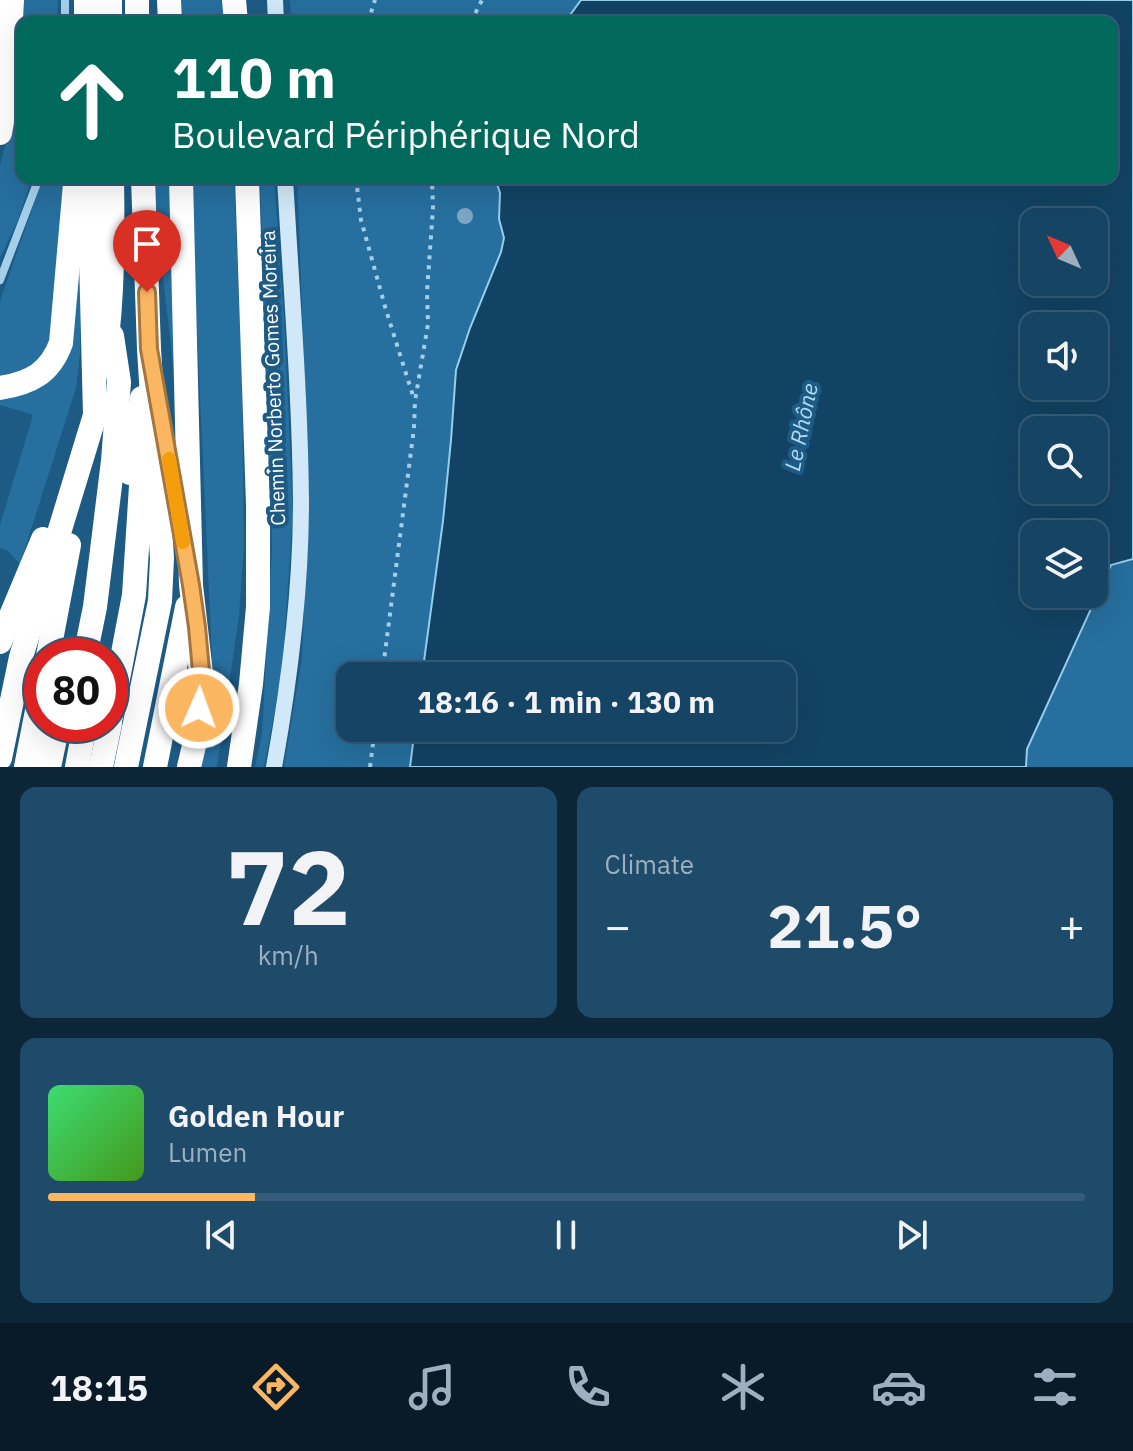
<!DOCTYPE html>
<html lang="en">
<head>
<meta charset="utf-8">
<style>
	body { margin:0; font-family:"IBM Plex Sans",sans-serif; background:#1f4b6a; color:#f1f3f6; height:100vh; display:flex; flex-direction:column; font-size:30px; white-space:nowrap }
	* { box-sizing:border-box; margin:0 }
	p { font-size:26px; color:#9eb0bf }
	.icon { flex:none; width:44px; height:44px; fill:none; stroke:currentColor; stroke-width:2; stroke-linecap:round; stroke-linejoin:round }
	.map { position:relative; height:767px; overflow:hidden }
	.sheet { display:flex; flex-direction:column; gap:20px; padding:20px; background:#0c2537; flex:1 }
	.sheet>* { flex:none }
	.top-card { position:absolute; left:16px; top:16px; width:1102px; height:168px; border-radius:16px; box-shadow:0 8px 32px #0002,0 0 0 2px #355c78; background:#00695c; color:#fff; overflow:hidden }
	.needle { width:52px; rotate:314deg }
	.buttons { position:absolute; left:1020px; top:208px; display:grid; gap:16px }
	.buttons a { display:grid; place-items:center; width:88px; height:88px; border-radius:16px; background:#164464; box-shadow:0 8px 32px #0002,0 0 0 2px #355c78; font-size:40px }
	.speed { position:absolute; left:24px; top:638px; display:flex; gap:16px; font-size:40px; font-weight:700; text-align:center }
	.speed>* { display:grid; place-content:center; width:104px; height:104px; border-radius:50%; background:#164464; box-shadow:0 8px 32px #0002,0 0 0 2px #355c78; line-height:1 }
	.speed .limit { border:12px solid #d22; background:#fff; color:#111 }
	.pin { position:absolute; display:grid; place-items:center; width:68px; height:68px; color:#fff; margin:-82px -34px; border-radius:50% 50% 50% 0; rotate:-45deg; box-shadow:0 0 8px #0007 }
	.pin .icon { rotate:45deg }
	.me { position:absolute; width:88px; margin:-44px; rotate:2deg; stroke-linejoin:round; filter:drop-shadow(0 0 6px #0008) }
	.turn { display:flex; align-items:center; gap:28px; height:168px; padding:0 24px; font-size:36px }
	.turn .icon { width:104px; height:104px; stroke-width:2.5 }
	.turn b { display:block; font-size:56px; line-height:68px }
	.big { font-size:60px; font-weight:700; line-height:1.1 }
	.sheet .widget { flex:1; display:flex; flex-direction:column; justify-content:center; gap:12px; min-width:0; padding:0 28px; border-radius:16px; background:#1f4b6a }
	.sheet .dial { align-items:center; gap:0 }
	.dial b { font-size:104px; line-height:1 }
	.song { display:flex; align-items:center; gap:24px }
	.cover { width:96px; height:96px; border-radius:12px; background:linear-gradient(135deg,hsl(140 70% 55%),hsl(100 70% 35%)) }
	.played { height:8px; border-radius:4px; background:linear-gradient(90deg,#fbb662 20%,#355c78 20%) }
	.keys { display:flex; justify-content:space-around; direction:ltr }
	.heat { display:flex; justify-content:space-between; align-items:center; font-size:44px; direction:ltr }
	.sheet .tiles { flex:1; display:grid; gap:20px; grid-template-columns:1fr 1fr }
	.widget:last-child { grid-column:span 2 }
	.trip { position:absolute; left:336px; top:662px; width:460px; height:80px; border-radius:16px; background:#164464; box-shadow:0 8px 32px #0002,0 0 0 2px #355c78; font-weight:700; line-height:80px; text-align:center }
	.tabs { display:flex; height:128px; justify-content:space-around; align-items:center; background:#091b28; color:#9eb0bf }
	.tabs .icon { width:56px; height:56px }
	.tabs .active { color:#fbb662 }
	.tabs b { font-size:36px; color:#f1f3f6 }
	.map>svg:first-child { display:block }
	.green { fill:#266f9e }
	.water { fill:#134364; stroke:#97cded; stroke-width:2; fill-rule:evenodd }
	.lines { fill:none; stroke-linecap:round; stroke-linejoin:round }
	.path { stroke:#a4cfeb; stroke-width:4; stroke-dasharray:4 6; stroke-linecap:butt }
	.street { stroke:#a4cfeb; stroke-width:8 }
	.secondary { stroke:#d0e8f8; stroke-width:16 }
	.highway { stroke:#fff; stroke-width:24 }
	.tree { fill:#7ca7c4 }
	.route-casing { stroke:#a37640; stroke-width:20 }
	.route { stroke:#fbb662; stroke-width:14 }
	.slow { stroke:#f59e0b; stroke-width:14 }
	.labels { text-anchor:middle; stroke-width:8; stroke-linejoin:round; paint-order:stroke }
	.street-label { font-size:20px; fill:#fff; stroke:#1d5b85 }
	.water-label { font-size:22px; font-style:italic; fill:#b0d9f2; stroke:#1d5b85 }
</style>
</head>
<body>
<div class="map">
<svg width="1133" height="767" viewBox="0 0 1133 767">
	<rect width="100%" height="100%" fill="#1d5b85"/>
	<g class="green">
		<polygon points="22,0 58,0 57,22 22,22 22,178 32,178 18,220 0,258 0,166 5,146 16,83"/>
		<polygon points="176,0 225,0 227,22 178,22"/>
		<polygon points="290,0 581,0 565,22 291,22"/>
		<polygon points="43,178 67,178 56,333 46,360 0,380 0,301"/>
		<polygon points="154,178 171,178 177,396 159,245"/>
		<polygon points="190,178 234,178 242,380 244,546 239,616 217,767 198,767 213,678"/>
		<polygon points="260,178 274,178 284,316 293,513 282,672 264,767 255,767 262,734 272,548"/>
		<polygon points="297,178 495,178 500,193 499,219 504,238 503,244 456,370 451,440 443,521 422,676 350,676 350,728 415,728 410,767 284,767 302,658 309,489"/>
		<polygon points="82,235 80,353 76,388 20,564 8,551 0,548 0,525 33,415 0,405 0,400 32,392 52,379"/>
		<polygon points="1133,560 1133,767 1027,767 1028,749 1112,566"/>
	</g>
	<path class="water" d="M 581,0 L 1133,0 L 1133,559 L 1111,565 L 1027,749 L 1026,767 L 410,767 L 415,728 L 782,728 L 782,676 L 422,676 L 443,521 L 451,440 L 456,370 L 470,328 L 501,252 L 504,238 L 499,219 L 500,193 L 495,178 L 1112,178 L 1112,22 L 565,22 ZM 1034,222 L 1094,222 L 1094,282 L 1034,282 ZM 1034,326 L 1094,326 L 1094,386 L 1034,386 ZM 1034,430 L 1094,430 L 1094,490 L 1034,490 ZM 1034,534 L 1094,534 L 1094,594 L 1034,594 Z"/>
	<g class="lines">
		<g class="path">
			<polyline points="368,22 375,0"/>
			<polyline points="471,22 482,0"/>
			<polyline points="356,178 361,220 386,310 414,399"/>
			<polyline points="382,676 414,428 415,401 428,324 427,292 433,208 432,178"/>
			<polyline points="370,767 375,728"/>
		</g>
		<g class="street">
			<polyline points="65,22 65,0"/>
			<polyline points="0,280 39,178"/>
		</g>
		<g class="secondary">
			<polyline points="275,0 276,22"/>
			<path d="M 274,767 C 290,679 301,590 301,501 C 300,393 291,285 285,178"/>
		</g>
		<g class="highway">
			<polyline points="86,0 86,22"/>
			<polyline points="110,0 110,22"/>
			<polyline points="137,0 137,22"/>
			<polyline points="169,0 170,22"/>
			<polyline points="234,0 236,22"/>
			<polyline points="0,133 7,93 12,0"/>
			<polyline points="181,178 191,585 202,682 197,733 189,767"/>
			<path d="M 105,355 C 113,296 113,238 112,178"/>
			<path d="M 0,388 C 31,383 50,373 61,343 L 75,184"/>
			<polyline points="130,473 142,398"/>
			<polyline points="0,642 43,539"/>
			<polyline points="48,656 69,545"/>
			<polyline points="85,656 95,607 113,461 119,382 112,336"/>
			<polyline points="110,721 134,595 143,455"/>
			<polyline points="0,758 21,657 95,415 89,178"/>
			<polyline points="26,767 42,685"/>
			<polyline points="49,767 58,724"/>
			<polyline points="77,767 85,724"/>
			<polyline points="101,767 110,724"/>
			<polyline points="126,767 160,601 162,558 149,349 143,178"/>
			<polyline points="155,767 187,607"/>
			<polyline points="239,767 251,684 258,607 258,505 247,178"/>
		</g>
	</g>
	<circle class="tree" cx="465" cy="216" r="8"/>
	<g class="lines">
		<defs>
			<polyline id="route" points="147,292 149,349 191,585 197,627 202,682 199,708"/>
		</defs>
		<use href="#route" class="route-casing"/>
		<use href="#route" class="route"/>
		<polyline class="slow" points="169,459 183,542"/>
	</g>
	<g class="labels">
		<g class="street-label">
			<text transform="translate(273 378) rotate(-92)" y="7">Chemin Norberto Gomes Moreira</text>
		</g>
		<g class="water-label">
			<text transform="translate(801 427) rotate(-78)" y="8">Le Rhône</text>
		</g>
	</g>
</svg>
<div class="buttons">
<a><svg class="needle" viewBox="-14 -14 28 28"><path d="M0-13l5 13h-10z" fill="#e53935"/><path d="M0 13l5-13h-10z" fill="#9eb0bf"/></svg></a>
<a><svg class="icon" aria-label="sound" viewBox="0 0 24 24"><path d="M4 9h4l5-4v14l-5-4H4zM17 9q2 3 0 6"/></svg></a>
<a><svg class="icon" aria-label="search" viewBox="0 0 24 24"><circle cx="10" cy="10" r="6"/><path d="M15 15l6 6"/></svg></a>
<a><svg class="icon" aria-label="layers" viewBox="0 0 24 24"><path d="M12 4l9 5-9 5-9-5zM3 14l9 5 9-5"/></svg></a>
</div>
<div class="speed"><div class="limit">80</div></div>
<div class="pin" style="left:147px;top:292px;background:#d93025"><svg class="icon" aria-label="arrive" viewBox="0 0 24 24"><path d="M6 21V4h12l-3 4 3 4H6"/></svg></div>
<svg class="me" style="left:199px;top:708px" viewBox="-20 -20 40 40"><circle r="17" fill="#fbb662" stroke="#fff" stroke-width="3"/><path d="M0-11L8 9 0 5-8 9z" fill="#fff"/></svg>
<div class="trip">18:16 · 1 min · 130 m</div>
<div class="top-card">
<div class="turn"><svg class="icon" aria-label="ahead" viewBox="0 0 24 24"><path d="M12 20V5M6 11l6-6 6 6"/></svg><div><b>110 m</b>Boulevard Périphérique Nord</div></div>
</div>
</div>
<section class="sheet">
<div class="tiles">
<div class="widget dial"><b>72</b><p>km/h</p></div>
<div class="widget"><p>Climate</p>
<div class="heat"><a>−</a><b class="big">21.5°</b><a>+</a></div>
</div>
<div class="widget">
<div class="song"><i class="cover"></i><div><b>Golden Hour</b><p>Lumen</p></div></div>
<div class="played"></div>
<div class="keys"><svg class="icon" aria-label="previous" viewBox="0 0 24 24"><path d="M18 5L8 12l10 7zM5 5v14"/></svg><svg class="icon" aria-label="pause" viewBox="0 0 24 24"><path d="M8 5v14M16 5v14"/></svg><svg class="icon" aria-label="next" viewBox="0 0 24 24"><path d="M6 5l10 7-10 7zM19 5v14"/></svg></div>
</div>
</div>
</section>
<nav class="tabs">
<b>18:15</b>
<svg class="icon active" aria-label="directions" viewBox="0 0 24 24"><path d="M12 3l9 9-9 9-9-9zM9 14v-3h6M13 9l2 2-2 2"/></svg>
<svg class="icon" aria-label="music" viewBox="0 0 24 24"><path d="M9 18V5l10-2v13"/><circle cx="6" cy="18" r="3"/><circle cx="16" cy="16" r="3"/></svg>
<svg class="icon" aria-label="phone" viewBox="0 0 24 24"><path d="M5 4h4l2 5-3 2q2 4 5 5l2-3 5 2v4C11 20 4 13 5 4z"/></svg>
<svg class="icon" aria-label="climate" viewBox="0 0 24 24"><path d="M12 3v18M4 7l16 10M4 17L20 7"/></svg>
<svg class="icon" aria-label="car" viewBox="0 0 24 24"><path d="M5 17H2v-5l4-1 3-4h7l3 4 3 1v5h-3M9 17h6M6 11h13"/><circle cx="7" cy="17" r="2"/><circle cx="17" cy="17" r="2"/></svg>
<svg class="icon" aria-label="filters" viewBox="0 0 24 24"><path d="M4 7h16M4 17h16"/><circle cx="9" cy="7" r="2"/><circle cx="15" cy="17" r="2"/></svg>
</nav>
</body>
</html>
